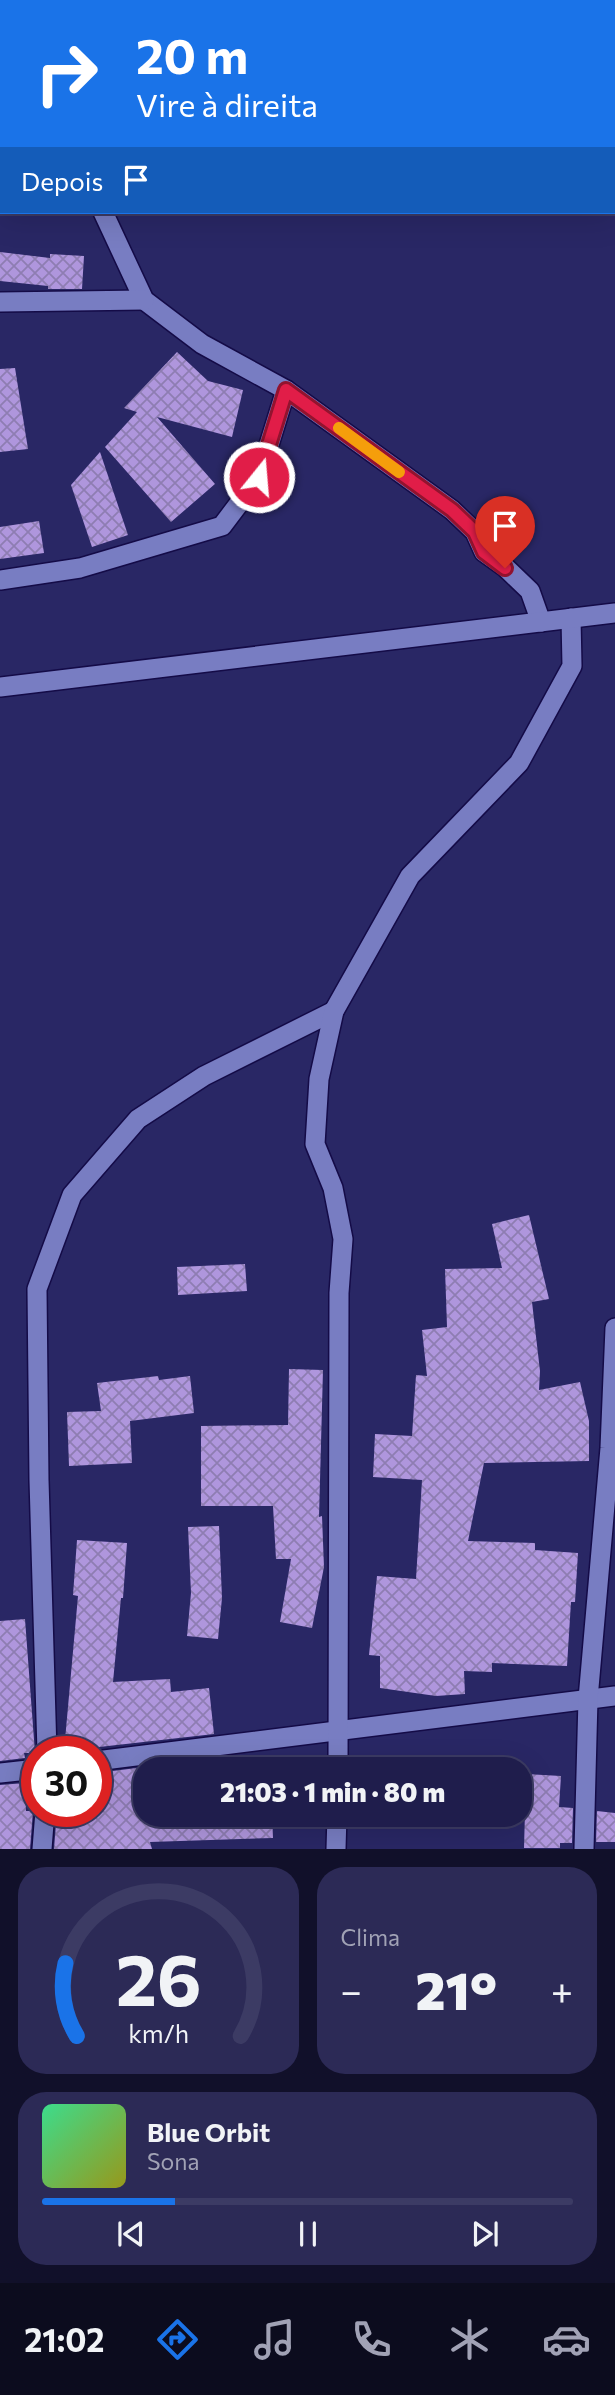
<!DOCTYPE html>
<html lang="pt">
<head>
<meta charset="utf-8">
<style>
	body { margin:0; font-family:Commissioner,sans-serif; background:#2c2a56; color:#f1f3f6; height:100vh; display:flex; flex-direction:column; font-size:26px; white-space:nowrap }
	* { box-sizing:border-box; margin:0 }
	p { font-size:23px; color:#a1a2b5 }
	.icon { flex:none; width:38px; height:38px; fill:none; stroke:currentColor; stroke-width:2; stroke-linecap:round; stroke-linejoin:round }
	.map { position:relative; height:1849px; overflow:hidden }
	.sheet { display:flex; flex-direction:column; gap:18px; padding:18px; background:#11102a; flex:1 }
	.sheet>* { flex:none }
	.hud { position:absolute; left:0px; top:0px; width:616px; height:214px; box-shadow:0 7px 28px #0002,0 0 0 2px #3c3b64; background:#1a73e8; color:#fff; overflow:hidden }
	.speed { position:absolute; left:21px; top:1736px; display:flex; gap:14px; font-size:35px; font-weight:700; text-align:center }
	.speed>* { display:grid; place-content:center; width:91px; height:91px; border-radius:50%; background:#1f1d4c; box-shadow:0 7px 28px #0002,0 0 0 2px #3c3b64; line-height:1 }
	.speed .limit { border:10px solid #d22; background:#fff; color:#111 }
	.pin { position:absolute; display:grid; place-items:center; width:60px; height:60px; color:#fff; margin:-72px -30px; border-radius:50% 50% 50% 0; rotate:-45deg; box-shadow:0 0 7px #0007 }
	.pin .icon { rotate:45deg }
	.me { position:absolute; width:77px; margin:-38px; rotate:17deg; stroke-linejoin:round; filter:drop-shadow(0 0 5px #0008) }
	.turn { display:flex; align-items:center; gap:24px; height:147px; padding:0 21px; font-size:32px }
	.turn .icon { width:91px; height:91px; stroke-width:2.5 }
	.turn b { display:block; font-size:49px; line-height:60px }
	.then { display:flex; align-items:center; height:66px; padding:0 21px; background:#0003; gap:14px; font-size:26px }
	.big { font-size:52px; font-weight:800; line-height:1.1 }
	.sheet .card { flex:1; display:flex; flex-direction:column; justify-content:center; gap:10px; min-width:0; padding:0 24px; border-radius:28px; background:#2c2a56 }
	.sheet .dial { align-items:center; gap:0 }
	.dial svg { height:182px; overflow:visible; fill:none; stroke:#3c3b64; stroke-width:7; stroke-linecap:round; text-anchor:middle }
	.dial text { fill:#f1f3f6; stroke:none }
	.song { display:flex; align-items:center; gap:21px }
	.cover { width:84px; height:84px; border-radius:10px; background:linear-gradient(135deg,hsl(150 70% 55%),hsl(60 70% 35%)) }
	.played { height:7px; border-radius:4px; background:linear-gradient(90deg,#1a73e8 25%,#3c3b64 25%) }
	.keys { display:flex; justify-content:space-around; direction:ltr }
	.heat { display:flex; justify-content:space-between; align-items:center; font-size:38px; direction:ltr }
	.sheet .tiles { flex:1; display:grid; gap:18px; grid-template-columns:1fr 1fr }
	.card:last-child { grid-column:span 2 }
	.trip { position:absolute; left:133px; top:1757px; width:399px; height:70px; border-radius:28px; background:#1f1d4c; box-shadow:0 7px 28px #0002,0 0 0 2px #3c3b64; font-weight:800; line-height:70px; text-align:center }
	.tab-bar { display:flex; height:112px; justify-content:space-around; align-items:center; background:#0c0c1e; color:#a1a2b5 }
	.tab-bar .icon { width:49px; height:49px }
	.tab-bar .on { color:#1a73e8 }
	.tab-bar b { font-size:32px; color:#f1f3f6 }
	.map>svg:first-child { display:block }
	.building { fill:url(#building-cross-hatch) }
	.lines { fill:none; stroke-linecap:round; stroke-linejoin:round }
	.minor-casing { stroke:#140b47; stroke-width:22 }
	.tertiary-casing { stroke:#140b47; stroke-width:22 }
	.minor { stroke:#787dc2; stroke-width:19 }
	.tertiary { stroke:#787dc2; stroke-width:19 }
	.route-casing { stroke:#92132f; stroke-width:18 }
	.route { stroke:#e11d48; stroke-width:12 }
	.slow { stroke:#f59e0b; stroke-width:12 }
</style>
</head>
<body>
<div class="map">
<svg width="615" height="1849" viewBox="0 0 615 1849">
	<defs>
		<pattern id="building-cross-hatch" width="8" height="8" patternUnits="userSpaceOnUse" patternTransform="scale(1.75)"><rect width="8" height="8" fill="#af96dd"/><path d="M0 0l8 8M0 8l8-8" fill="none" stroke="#8e7db2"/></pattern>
	</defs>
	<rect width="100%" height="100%" fill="#292765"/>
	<g class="building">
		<polygon points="0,252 50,258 50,254 84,256 82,289 48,289 48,286 0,281"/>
		<polygon points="177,352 208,381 243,390 232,437 157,417 215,484 171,522 105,447 137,412 124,408"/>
		<polygon points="15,368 28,449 0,452 0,369"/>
		<polygon points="100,452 128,535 92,547 71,485"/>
		<polygon points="39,521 44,553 0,559 0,527"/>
		<polygon points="529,1215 549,1299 532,1302 540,1371 539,1390 580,1382 589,1421 589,1461 484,1463 468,1541 535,1543 535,1550 578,1553 575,1602 571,1602 567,1666 492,1663 492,1672 464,1671 465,1694 436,1696 380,1688 380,1656 369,1655 377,1576 416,1579 422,1480 373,1477 375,1434 412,1436 416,1375 427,1376 422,1330 447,1327 445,1269 502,1268 492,1224"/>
		<polygon points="245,1264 247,1291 178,1295 177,1267"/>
		<polygon points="289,1369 323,1370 319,1517 322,1516 324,1567 312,1628 280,1622 291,1559 276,1559 273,1506 201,1506 201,1426 288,1425"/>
		<polygon points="158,1376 159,1380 190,1376 194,1413 130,1421 132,1463 69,1466 67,1412 101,1411 97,1383"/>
		<polygon points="219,1526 222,1598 218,1639 187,1636 191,1593 188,1527"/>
		<polygon points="77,1540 127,1543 123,1598 121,1598 113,1682 170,1679 171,1692 209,1688 214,1734 64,1751 78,1596 73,1595"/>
		<polygon points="25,1619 35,1753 24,1753 25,1758 0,1761 0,1621"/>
		<polygon points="145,1767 145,1815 272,1815 273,1838 150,1842 152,1849 54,1849 57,1811 96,1811 96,1773"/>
		<polygon points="526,1774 561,1776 559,1807 573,1808 572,1843 560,1843 560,1848 524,1848"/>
		<polygon points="25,1783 26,1811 33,1811 30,1849 0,1849 0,1785"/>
		<polygon points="597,1811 615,1813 615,1842 596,1842"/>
	</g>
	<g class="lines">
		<defs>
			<g id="minor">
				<polyline points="0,64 2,66"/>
				<polyline points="103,212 144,300 202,344 286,390 452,510 475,532 484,552 505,567 530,591 541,622"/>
				<polyline points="0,302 144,300"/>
				<polyline points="0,580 80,568 222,526 259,477 286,390"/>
				<polyline points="47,1752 39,1480 37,1289 72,1195 138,1119 204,1076 334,1011"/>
				<polyline points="96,1761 615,1696"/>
				<polyline points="338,1769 339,1293 343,1239 333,1188 315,1144 319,1079 334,1011 410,876 519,763 572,666 571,618"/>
				<polyline points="0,1773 37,1769"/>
				<polyline points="42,1849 45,1811"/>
				<polyline points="336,1849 337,1815"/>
				<polyline points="584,1849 588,1699 610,1448 615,1328"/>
			</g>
			<polyline id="tertiary" points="0,687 615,613"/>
		</defs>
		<use href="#minor" class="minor-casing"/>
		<use href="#tertiary" class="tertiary-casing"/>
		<use href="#minor" class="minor"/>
		<use href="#tertiary" class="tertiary"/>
	</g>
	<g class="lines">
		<defs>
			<polyline id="route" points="259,477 286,390 452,510 475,532 484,552 505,568"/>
		</defs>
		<use href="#route" class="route-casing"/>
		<use href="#route" class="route"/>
		<polyline class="slow" points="339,428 399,472"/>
	</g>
</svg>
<div class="speed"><div class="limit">30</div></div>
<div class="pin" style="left:505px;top:568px;background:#d93025"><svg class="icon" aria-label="arrive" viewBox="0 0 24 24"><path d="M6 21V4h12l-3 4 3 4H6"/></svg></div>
<svg class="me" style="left:259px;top:477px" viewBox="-20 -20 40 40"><circle r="17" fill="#e11d48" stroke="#fff" stroke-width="3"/><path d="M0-11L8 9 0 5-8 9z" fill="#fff"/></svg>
<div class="trip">21:03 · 1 min · 80 m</div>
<div class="hud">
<div class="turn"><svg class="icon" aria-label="right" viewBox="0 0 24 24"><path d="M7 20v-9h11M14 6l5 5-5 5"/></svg><div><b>20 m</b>Vire à direita</div></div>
<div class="then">Depois<svg class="icon" aria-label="arrive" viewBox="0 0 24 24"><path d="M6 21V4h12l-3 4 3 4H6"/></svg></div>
</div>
</div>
<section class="sheet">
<div class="tiles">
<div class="card dial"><svg viewBox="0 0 100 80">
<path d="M14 69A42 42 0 1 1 86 69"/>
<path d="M14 69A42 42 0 0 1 9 37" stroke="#1a73e8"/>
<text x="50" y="56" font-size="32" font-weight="700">26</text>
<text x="50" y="72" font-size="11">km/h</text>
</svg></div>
<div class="card"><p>Clima</p>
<div class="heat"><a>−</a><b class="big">21°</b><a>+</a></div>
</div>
<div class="card">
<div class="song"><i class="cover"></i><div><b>Blue Orbit</b><p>Sona</p></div></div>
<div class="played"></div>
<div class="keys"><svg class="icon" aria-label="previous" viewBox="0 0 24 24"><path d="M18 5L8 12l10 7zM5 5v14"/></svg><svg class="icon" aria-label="pause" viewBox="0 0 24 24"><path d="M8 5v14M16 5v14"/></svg><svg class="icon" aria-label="next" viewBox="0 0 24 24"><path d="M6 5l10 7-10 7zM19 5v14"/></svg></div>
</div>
</div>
</section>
<nav class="tab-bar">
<b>21:02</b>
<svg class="icon on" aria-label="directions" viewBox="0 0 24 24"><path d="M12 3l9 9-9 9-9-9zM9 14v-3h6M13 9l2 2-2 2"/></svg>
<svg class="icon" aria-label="music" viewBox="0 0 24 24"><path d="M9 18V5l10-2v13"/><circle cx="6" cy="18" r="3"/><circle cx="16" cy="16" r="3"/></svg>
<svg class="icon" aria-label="phone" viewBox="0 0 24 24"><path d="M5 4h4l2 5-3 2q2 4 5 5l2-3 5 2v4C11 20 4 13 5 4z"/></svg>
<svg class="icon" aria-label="climate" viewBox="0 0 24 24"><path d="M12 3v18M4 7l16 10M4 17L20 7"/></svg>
<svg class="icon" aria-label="car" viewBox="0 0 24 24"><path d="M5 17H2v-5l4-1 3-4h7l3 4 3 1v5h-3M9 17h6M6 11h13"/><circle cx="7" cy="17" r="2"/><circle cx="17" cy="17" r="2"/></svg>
</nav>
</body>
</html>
